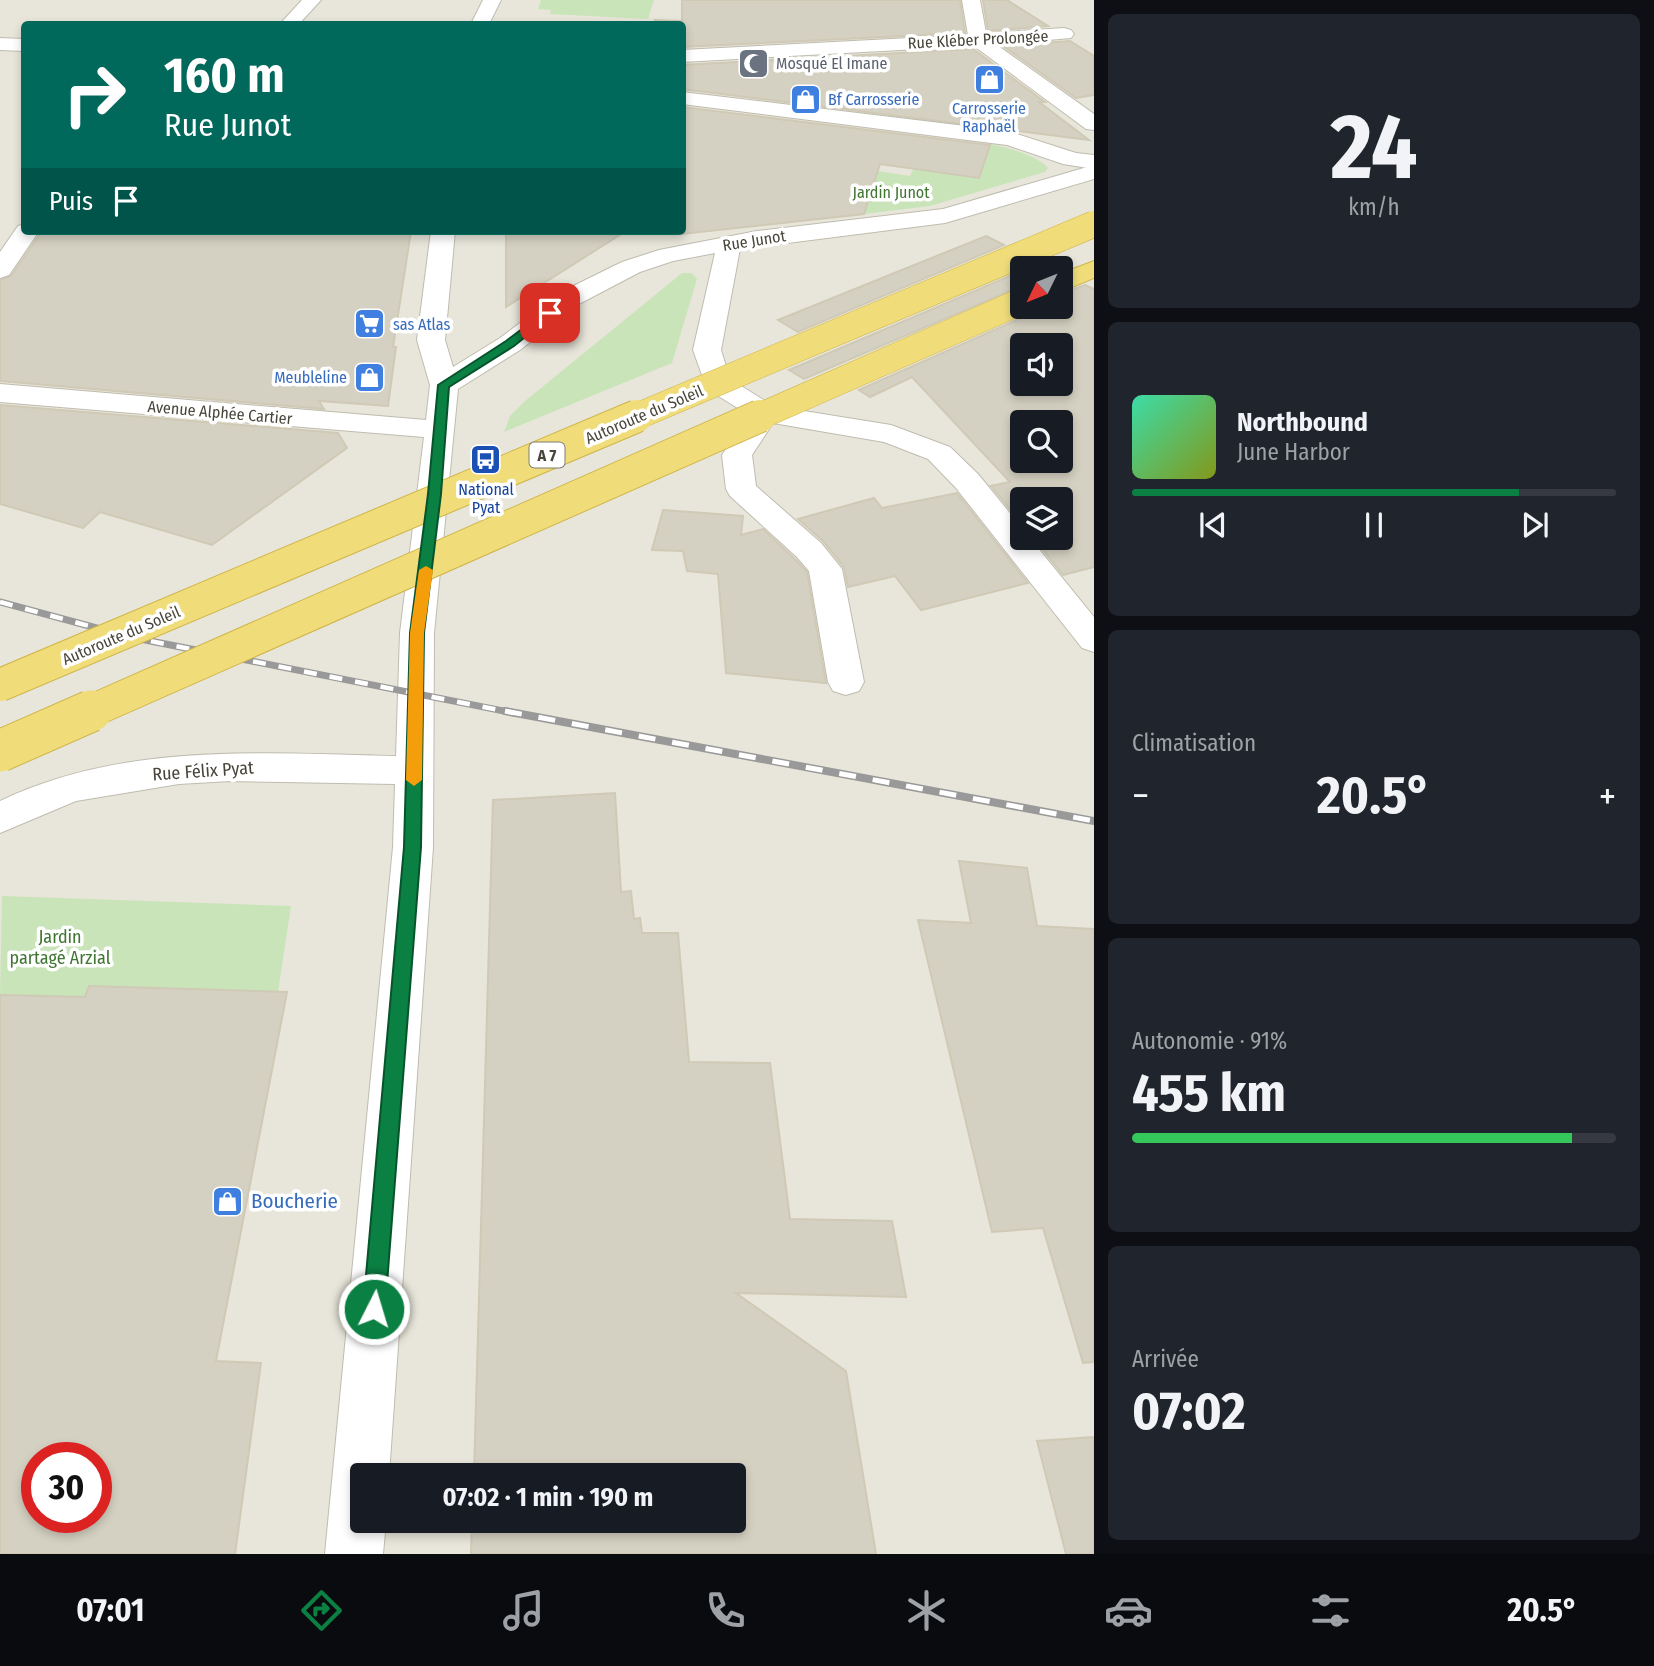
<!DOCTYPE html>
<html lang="fr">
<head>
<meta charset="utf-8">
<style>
	body { margin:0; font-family:"Fira Sans Condensed",sans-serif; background:#20242c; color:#f1f3f6; height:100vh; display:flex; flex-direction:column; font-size:26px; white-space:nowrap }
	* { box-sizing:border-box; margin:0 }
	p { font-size:23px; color:#9ea1a6 }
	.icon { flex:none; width:38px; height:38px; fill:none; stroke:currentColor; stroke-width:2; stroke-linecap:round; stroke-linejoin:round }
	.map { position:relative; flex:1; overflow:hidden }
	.drawer { display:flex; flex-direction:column; gap:14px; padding:14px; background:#0d0f14; width:560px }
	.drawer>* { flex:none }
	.banner { position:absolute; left:21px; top:21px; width:665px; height:214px; border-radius:7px; box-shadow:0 4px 10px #0003; background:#00695c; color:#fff; overflow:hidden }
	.needle { width:46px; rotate:227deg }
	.fabs { position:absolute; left:1010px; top:256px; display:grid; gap:14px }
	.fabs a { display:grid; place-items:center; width:63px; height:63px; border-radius:7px; background:#171b24; box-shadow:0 4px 10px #0003; font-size:35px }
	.speed { position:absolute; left:21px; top:1442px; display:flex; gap:14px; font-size:35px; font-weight:700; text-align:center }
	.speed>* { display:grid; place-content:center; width:91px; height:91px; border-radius:50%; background:#171b24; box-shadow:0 4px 10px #0003; line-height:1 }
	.speed .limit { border:10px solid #d22; background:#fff; color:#111 }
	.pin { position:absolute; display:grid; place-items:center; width:60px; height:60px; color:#fff; margin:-30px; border-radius:14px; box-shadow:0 4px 10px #0006 }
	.me { position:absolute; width:77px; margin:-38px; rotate:5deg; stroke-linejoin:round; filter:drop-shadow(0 0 5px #0008) }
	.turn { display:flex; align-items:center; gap:24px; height:147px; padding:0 28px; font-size:32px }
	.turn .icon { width:91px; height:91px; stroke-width:2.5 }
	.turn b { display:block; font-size:49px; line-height:60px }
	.then { display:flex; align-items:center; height:66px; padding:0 28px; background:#0003; gap:14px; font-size:26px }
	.big { font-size:52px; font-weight:700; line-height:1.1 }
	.drawer .widget { flex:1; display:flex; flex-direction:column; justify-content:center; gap:10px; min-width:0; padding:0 24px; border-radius:10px; background:#20242c }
	.drawer .dial { align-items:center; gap:0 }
	.dial b { font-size:91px; line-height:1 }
	.song { display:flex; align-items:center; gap:21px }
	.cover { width:84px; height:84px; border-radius:10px; background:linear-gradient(135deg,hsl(160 70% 55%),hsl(70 70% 35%)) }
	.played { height:7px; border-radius:4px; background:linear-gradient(90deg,#0b8043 80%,#363941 80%) }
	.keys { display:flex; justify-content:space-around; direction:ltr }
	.heat { display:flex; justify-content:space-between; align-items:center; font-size:38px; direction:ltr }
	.charge { height:10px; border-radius:5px; background:linear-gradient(90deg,#34c759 91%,#363941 0) }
	.trip { position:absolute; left:350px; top:1463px; width:396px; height:70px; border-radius:7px; background:#171b24; box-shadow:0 4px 10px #0003; font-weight:700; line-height:70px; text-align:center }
	.tab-bar { display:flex; height:112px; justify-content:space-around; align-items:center; background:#090b0e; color:#9ea1a6 }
	.tab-bar .icon { width:49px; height:49px }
	.tab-bar .current { color:#0b8043 }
	.tab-bar b { font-size:32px; color:#f1f3f6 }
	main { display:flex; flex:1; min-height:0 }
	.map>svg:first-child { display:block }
	.residential { fill:#e8e6da; fill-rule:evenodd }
	.green { fill:#c9e4b9 }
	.building { fill:#d5d1c2; stroke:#cfc9b6; stroke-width:2; fill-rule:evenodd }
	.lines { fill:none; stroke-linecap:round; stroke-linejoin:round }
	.minor-casing { stroke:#bfbcaf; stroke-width:2 }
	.tertiary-casing { stroke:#bfbcaf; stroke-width:2 }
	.motorway-casing { stroke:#cfb54a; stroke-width:2 }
	.minor { fill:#fff; fill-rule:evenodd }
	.tertiary { fill:#fff; fill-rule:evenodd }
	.motorway { fill:#f0dd7a; fill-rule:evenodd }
	.rail-far1-casing { stroke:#999; stroke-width:7 }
	.rail-casing { stroke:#999; stroke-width:8 }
	.rail-far1 { stroke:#fff; stroke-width:4.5; stroke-dasharray:13; stroke-linecap:butt }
	.rail { stroke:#fff; stroke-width:5; stroke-dasharray:17; stroke-linecap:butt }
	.motorway-bridge-far2-casing { stroke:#cfb54a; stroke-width:27; stroke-linecap:butt }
	.motorway-bridge-far1-casing { stroke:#cfb54a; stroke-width:34; stroke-linecap:butt }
	.motorway-bridge-casing { stroke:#cfb54a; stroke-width:43; stroke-linecap:butt }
	.motorway-bridge-far2 { stroke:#f0dd7a; stroke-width:26 }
	.motorway-bridge-far1 { stroke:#f0dd7a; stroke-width:32 }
	.motorway-bridge { stroke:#f0dd7a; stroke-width:41 }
	.route { fill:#0b8043; stroke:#07532c; stroke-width:2 }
	.slow { fill:#f59e0b }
	.labels { text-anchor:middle; stroke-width:7; stroke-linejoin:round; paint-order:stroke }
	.far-street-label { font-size:16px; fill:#48453a; stroke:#fff }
	.far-worship-label { font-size:16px; fill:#5b616d; stroke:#fff; text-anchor:start }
	.far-shop-label { font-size:16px; fill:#366cbe; stroke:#fff; text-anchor:start }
	.far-park-label { font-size:16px; fill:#407532; stroke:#fff }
	.shield { fill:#fff; stroke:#7f7d75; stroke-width:2 }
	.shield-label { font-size:16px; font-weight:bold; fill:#48453a }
	.far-transit-label { font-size:16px; fill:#164399; stroke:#fff }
	.street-label { font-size:18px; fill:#48453a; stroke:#fff }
	.park-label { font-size:18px; fill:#407532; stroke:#fff }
	.near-shop-label { font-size:21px; fill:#366cbe; stroke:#fff; text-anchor:start }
</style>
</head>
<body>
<main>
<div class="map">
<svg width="1094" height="1554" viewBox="0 0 1094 1554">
	<rect width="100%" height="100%" fill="#f4f3ec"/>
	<path class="residential" d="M 0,0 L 1094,0 L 1094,1554 L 0,1554 ZM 24,24 L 682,24 L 682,231 L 24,231 ZM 1022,268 L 1060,268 L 1060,306 L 1022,306 ZM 1022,345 L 1060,345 L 1060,383 L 1022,383 ZM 1022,422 L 1060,422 L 1060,460 L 1022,460 ZM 1022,499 L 1060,499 L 1060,537 L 1022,537 ZM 37,1458 L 96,1458 L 96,1517 L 37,1517 ZM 362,1475 L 733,1475 L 733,1521 L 362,1521 Z"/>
	<g class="green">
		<polygon points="541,0 654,0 648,19 550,14 551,10 538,9"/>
		<path d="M 990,144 C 1006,147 1039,156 1048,168 L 1045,172 L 930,206 L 864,214 L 878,171 L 910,176 L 914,168 L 978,178 Z"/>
		<polygon points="682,273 692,273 697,279 672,363 504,432 510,416 525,401"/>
		<polygon points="2,896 291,906 278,992 85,997 0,995"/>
	</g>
	<g class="building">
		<polygon points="682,0 960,0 965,33 682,47 682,24 658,24 655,20 682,21"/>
		<polygon points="983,0 1007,0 1048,26 988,31"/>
		<polygon points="1070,41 1094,56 1094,95 1076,98 1003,46"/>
		<polygon points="973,49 1045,102 1039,102 1089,140 682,89 682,65"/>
		<polygon points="682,107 990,145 979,178 880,164 864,214 682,234"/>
		<polygon points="42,231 411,231 393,347 396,347 388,406 319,401 324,409 0,381 0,280 11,276"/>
		<polygon points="506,231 626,231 506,307"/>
		<polygon points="986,236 1004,245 798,332 778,320"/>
		<polygon points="1022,271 1022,286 804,379 789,370"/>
		<path d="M 1085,285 L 1094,289 L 1094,567 L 1063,575 L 1033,537 L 1060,537 L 1060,499 L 1022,499 L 1022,524 L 991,486 L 1010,482 L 912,377 L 870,397 L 859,390 L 1028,315 L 1036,306 L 1060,306 L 1060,294 ZM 1022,345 L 1060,345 L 1060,383 L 1022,383 ZM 1022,422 L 1060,422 L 1060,460 L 1022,460 Z"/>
		<polygon points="0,405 338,433 347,448 212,545 100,512 83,528 0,504"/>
		<polygon points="957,493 1028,583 921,610 895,576 848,587 844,567 823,541 798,519 874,498 882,508"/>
		<polygon points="663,510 743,516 741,535 763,529 795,559 807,572 826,683 726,673 718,574 687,571 683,551 652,550"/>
		<polygon points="615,793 621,892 631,891 634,919 640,918 642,933 678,933 689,1062 770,1063 790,1219 892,1221 906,1297 736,1293 846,1371 876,1554 471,1554 472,1521 733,1521 733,1475 474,1475 493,800"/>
		<polygon points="959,861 1027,868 1037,926 1094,929 1094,1362 1083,1363 1043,1228 992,1232 918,920 971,923"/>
		<path d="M 89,986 L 287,992 L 216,1361 L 261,1363 L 235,1554 L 0,1554 L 0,995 L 85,997 ZM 37,1458 L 96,1458 L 96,1517 L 37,1517 Z"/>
		<polygon points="1094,1437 1094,1554 1066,1554 1037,1441"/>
	</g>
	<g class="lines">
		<defs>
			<g id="minor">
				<polygon points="302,0 321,0 299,24 280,24"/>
				<polygon points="1064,28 1071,30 1074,34 1071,38 978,46 968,40 978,34"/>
				<path d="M 1094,165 L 1094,179 L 945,223 L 740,249 L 721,350 L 730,379 L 773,406 L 891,425 L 950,447 L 978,474 L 1022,528 L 1022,537 L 1029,537 L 1094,617 L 1094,652 L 1082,648 L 956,488 L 928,459 L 884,442 L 773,423 L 752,455 L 756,486 L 821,543 L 842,569 L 864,682 L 859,691 L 846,695 L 833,691 L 828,682 L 809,571 L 797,557 L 730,496 L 726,489 L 722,455 L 749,415 L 707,389 L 693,350 L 715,253 L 673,261 L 640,272 L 579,304 L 520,350 L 458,389 L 434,633 L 433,847 L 389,1475 L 362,1475 L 362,1521 L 386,1521 L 383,1554 L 325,1554 L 393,847 L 395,784 L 230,781 L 179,784 L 76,801 L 0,833 L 0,801 C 123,742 263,753 396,756 L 400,633 L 424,437 L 0,402 L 0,384 L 426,420 L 430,385 L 417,340 L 431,231 L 455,231 L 445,340 L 453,367 L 500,338 L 561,292 L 622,262 L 659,250 L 757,231 L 943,209 Z"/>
				<polygon points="24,224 24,231 39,231 9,275 0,278 0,252 18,226"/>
			</g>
			<g id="tertiary">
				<polygon points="483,0 501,0 489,24 471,24"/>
				<polygon points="962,0 980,0 987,38 1094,114 1094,130 1086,129 974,46 682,62 682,50 968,35"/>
				<polygon points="0,38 24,39 24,51 0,50"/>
				<polygon points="682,92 1007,131 1076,153 1094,155 1094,169 1063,164 1007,145 682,104"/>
			</g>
			<polygon id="motorway" points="1094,261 1094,278 1060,292 1060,274"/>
		</defs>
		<use href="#minor" class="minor-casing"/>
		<use href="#tertiary" class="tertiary-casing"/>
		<use href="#motorway" class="motorway-casing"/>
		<use href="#minor" class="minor"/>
		<use href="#tertiary" class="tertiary"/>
		<use href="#motorway" class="motorway"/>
		<defs>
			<polyline id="rail-far1" points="0,602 130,637 514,713"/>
			<polyline id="rail" points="505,711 1094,821"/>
		</defs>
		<use href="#rail-far1" class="rail-far1-casing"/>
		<use href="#rail" class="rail-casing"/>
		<use href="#rail-far1" class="rail-far1"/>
		<use href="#rail" class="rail"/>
		<defs>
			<g id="motorway-bridge-far2">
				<polyline points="633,418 1094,224"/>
				<polyline points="756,418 1022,301"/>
			</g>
			<g id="motorway-bridge-far1">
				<polyline points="0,685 637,416"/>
				<polyline points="87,713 760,416"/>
			</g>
			<polyline id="motorway-bridge" points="0,751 91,711"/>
		</defs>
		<use href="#motorway-bridge-far2" class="motorway-bridge-far2-casing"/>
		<use href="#motorway-bridge-far1" class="motorway-bridge-far1-casing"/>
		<use href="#motorway-bridge" class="motorway-bridge-casing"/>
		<use href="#motorway-bridge-far2" class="motorway-bridge-far2"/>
		<use href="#motorway-bridge-far1" class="motorway-bridge-far1"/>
		<use href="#motorway-bridge" class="motorway-bridge"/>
	</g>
	<polygon class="route" points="546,311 555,313 514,346 449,387 441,494 424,633 421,847 385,1309 382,1317 374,1320 366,1317 363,1309 404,847 410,633 428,494 438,385 506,341"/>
	<polygon class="slow" points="426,566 433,570 424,633 422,780 414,786 406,780 410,633 419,570"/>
	<defs>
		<symbol id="mosque-square" viewBox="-11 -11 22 22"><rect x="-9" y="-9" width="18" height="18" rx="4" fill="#6b7280" stroke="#fff"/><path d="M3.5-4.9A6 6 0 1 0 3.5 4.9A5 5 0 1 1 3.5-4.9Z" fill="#fff"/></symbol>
		<symbol id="shop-square" viewBox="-11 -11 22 22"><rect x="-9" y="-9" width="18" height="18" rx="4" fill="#3f7fe0" stroke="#fff"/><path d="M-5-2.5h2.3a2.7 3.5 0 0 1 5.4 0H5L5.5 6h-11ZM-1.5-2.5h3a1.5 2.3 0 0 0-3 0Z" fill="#fff"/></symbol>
		<symbol id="supermarket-square" viewBox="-11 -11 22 22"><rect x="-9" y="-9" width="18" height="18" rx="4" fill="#3f7fe0" stroke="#fff"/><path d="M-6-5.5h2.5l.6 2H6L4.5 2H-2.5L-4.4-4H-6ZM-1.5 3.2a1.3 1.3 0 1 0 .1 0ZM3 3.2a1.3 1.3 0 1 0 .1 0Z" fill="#fff"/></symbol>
		<symbol id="bus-square" viewBox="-11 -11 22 22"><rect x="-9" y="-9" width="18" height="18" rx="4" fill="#1a4fb4" stroke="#fff"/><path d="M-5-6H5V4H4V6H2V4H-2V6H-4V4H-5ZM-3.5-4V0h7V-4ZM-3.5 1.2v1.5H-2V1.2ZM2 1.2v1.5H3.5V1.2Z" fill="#fff"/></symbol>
	</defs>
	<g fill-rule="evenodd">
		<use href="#mosque-square" x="736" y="46" width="35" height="35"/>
		<use href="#shop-square" x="972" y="62" width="35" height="35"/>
		<use href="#shop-square" x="788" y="82" width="35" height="35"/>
		<use href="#supermarket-square" x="352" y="306" width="35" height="35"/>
		<use href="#shop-square" x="352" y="360" width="35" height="35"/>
		<use href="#bus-square" x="468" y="442" width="35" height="35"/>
		<use href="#shop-square" x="210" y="1184" width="35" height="35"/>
	</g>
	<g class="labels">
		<g class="far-street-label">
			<text transform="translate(978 39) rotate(-3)" y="6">Rue Kléber Prolongée</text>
			<text transform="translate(754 240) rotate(-9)" y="6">Rue Junot</text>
			<text transform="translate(220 412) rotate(5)" y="6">Avenue Alphée Cartier</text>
			<text transform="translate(644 414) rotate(-23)" y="6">Autoroute du Soleil</text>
			<text transform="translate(121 635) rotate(-23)" y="6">Autoroute du Soleil</text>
		</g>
		<g class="far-worship-label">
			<text x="776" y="69">Mosqué El Imane</text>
		</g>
		<g class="far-shop-label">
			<text x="828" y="105">Bf Carrosserie</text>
			<text x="989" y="114" text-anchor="middle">Carrosserie<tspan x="989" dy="18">Raphaël</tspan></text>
			<text x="393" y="330">sas Atlas</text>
			<text x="347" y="383" text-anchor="end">Meubleline</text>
		</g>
		<g class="far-park-label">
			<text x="891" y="198">Jardin Junot</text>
		</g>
		<rect class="shield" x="529.5" y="442.5" width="35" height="25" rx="5"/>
		<g class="shield-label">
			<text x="547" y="461">A 7</text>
		</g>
		<g class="far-transit-label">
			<text x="486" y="495">National<tspan x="486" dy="18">Pyat</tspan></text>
		</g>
		<g class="street-label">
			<text transform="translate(203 771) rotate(-4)" y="6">Rue Félix Pyat</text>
		</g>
		<g class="park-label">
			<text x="60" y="943">Jardin<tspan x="60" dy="21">partagé Arzial</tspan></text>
		</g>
		<g class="near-shop-label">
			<text x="251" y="1208">Boucherie</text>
		</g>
	</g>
</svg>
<div class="fabs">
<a><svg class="needle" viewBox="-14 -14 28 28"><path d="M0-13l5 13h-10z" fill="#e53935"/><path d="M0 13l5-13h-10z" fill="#9ea1a6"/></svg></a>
<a><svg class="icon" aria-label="sound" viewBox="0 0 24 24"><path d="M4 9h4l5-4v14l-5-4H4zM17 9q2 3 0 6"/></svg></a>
<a><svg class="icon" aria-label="search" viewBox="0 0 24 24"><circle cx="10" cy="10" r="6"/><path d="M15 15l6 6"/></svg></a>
<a><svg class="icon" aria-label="layers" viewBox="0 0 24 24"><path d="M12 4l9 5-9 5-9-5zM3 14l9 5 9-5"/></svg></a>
</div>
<div class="speed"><div class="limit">30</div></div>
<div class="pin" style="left:550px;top:313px;background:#d93025"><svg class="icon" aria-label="arrive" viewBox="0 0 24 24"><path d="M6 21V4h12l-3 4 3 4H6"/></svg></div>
<svg class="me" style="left:374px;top:1309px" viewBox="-20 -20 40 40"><circle r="17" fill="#0b8043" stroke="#fff" stroke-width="3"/><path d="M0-11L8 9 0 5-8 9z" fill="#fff"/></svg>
<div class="trip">07:02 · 1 min · 190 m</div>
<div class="banner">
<div class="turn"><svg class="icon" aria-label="right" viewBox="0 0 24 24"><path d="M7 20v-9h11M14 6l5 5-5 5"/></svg><div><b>160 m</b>Rue Junot</div></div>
<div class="then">Puis<svg class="icon" aria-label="arrive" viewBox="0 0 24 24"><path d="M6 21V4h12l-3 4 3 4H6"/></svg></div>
</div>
</div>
<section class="drawer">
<div class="widget dial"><b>24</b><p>km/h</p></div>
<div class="widget">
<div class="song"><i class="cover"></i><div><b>Northbound</b><p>June Harbor</p></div></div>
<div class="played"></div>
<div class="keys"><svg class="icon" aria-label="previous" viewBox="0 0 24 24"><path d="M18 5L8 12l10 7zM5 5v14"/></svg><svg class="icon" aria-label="pause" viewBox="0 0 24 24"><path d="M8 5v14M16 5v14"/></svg><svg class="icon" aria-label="next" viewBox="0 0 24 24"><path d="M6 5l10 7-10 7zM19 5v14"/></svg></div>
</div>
<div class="widget"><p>Climatisation</p>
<div class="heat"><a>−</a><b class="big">20.5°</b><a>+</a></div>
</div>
<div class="widget"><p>Autonomie · 91%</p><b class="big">455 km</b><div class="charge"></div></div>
<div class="widget"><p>Arrivée</p><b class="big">07:02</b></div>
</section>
</main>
<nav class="tab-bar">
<b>07:01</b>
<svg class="icon current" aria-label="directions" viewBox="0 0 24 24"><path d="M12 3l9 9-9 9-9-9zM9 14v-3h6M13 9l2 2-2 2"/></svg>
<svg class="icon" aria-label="music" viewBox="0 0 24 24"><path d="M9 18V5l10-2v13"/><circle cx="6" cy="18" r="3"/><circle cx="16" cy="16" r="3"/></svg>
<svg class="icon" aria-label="phone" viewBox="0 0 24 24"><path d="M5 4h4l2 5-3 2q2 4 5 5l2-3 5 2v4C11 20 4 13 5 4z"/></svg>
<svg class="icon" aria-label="climate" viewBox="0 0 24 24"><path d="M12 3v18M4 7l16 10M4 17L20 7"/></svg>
<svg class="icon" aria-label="car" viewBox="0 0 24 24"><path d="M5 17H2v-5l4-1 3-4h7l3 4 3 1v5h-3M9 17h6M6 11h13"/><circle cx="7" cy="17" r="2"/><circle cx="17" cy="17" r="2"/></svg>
<svg class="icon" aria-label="filters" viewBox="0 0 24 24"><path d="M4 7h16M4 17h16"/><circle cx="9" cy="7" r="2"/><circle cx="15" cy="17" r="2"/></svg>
<b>20.5°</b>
</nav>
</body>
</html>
